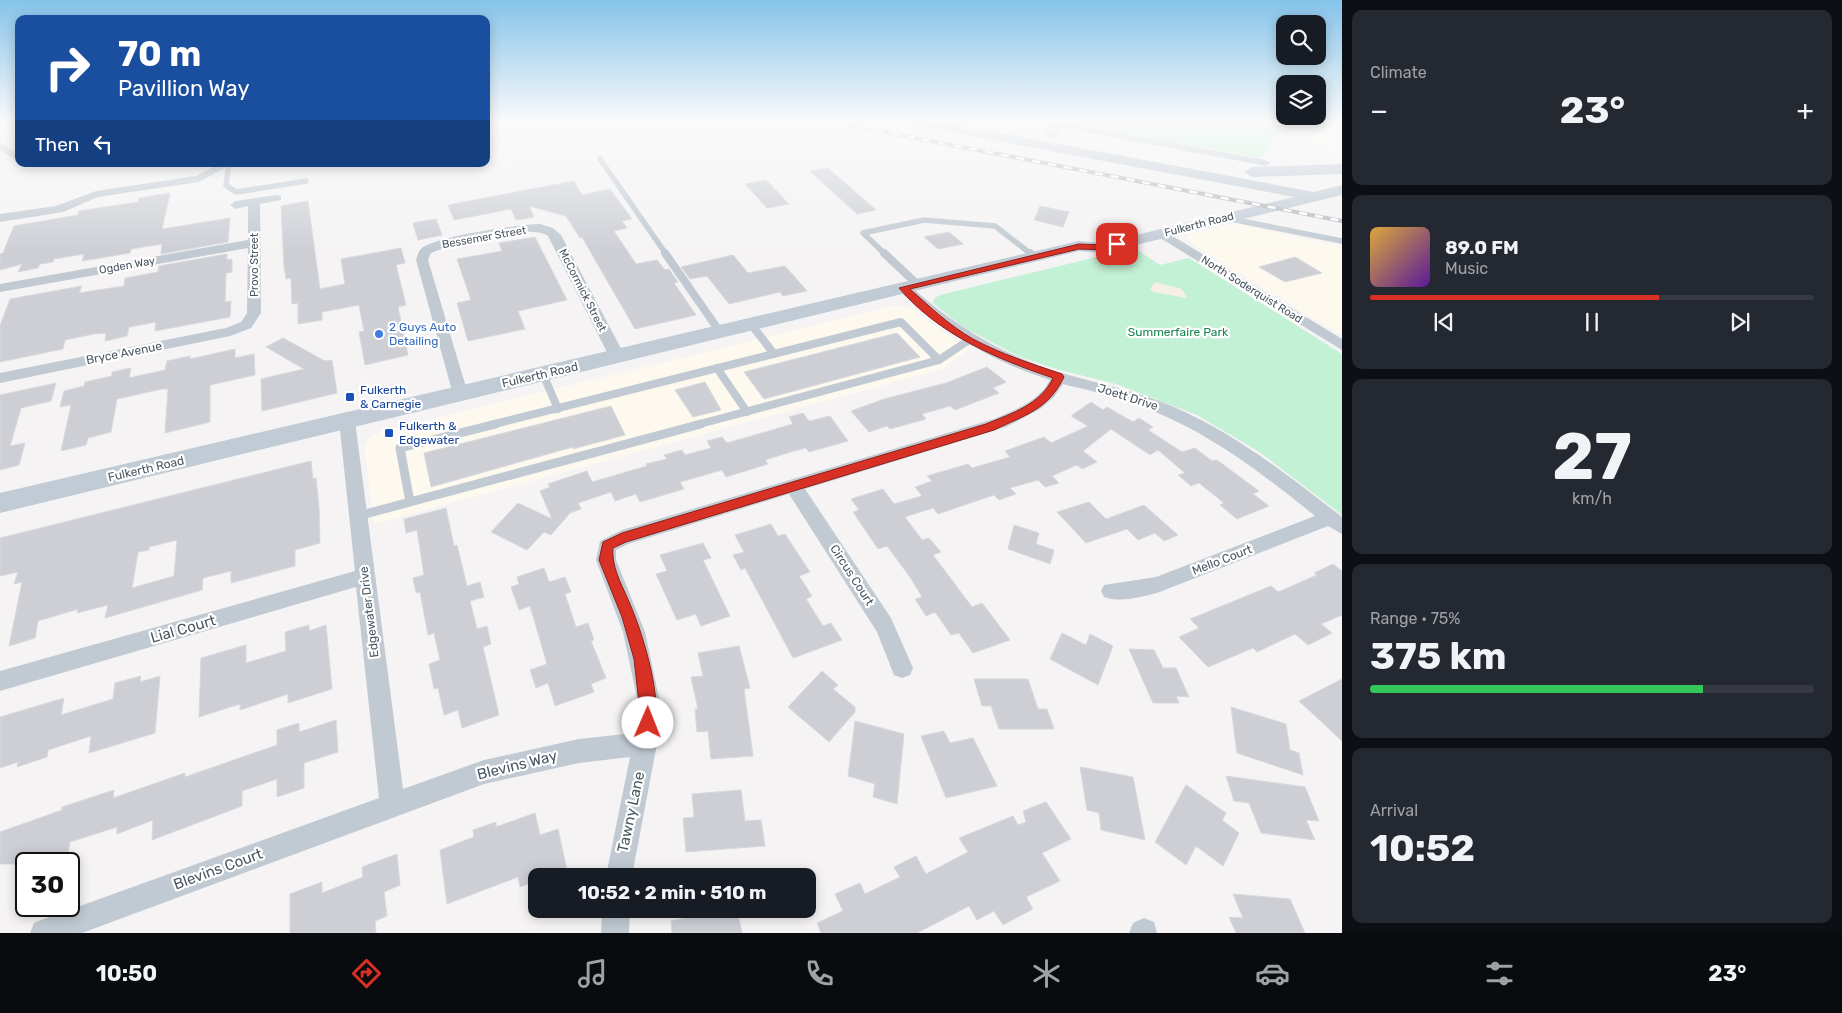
<!DOCTYPE html>
<html lang="en">
<head>
<meta charset="utf-8">
<style>
	body { margin:0; font-family:Rubik,sans-serif; background:#242831; color:#f1f3f6; height:100vh; display:flex; flex-direction:column; font-size:19px; white-space:nowrap }
	* { box-sizing:border-box; margin:0 }
	p { font-size:16px; color:#9ea1a6 }
	.icon { flex:none; width:28px; height:28px; fill:none; stroke:currentColor; stroke-width:2; stroke-linecap:round; stroke-linejoin:round }
	.map { position:relative; flex:1; overflow:hidden }
	.sheet { display:flex; flex-direction:column; gap:10px; padding:10px; background:#0d0f14; width:500px }
	.sheet>* { flex:none }
	.banner { position:absolute; left:15px; top:15px; width:475px; height:152px; border-radius:10px; box-shadow:0 2px 12px #0003; background:#1a4fa0; color:#fff; overflow:hidden }
	.controls { position:absolute; left:1276px; top:15px; display:grid; gap:10px }
	.controls a { display:grid; place-items:center; width:50px; height:50px; border-radius:10px; background:#171b24; box-shadow:0 2px 12px #0003; font-size:25px }
	.speed { position:absolute; left:15px; top:852px; display:flex; gap:10px; font-size:25px; font-weight:700; text-align:center }
	.speed>* { display:grid; place-content:center; width:65px; height:65px; border-radius:50%; background:#171b24; box-shadow:0 2px 12px #0003; line-height:1 }
	.speed .limit { border:2px solid #111; border-radius:8px; background:#fff; color:#111 }
	.pin { position:absolute; display:grid; place-items:center; width:42px; height:42px; color:#fff; margin:-21px; border-radius:10px; box-shadow:0 2px 8px #0006 }
	.me { position:absolute; width:55px; margin:-28px; rotate:1deg; stroke-linejoin:round; filter:drop-shadow(0 0 4px #0008) }
	.turn { display:flex; align-items:center; gap:18px; height:105px; padding:0 20px; font-size:22px }
	.turn .icon { width:65px; height:65px; stroke-width:2.5 }
	.turn b { display:block; font-size:35px; line-height:42px }
	.then { display:flex; align-items:center; height:48px; padding:0 20px; background:#0003; gap:10px; font-size:19px }
	.big { font-size:38px; font-weight:700; line-height:1.1 }
	.sheet .card { flex:1; display:flex; flex-direction:column; justify-content:center; gap:8px; min-width:0; padding:0 18px; border-radius:10px; background:#242831 }
	.sheet .dial { align-items:center; gap:0 }
	.dial b { font-size:65px; line-height:1 }
	.song { display:flex; align-items:center; gap:15px }
	.cover { width:60px; height:60px; border-radius:8px; background:linear-gradient(135deg,hsl(40 70% 55%),hsl(270 70% 35%)) }
	.played { height:5px; border-radius:2px; background:linear-gradient(90deg,#d93025 65%,#363941 65%) }
	.keys { display:flex; justify-content:space-around; direction:ltr }
	.heat { display:flex; justify-content:space-between; align-items:center; font-size:28px; direction:ltr }
	.charge { height:8px; border-radius:4px; background:linear-gradient(90deg,#34c759 75%,#363941 0) }
	.trip { position:absolute; left:528px; top:868px; width:288px; height:50px; border-radius:10px; background:#171b24; box-shadow:0 2px 12px #0003; font-weight:700; line-height:50px; text-align:center }
	.dock { display:flex; height:80px; justify-content:space-around; align-items:center; background:#090b0e; color:#9ea1a6 }
	.dock .icon { width:35px; height:35px }
	.dock .selected { color:#d93025 }
	.dock b { font-size:22px; color:#f1f3f6 }
	main { display:flex; flex:1; min-height:0 }
	.map>svg:first-child { display:block }
	.commercial { fill:#fdf9ef }
	.green { fill:#c3f1d5 }
	.sand { fill:#f5f0e5 }
	.building { fill:#cdcfd5; stroke:#d7d9de; fill-rule:evenodd }
	.lines { fill:none; stroke-linecap:round; stroke-linejoin:round }
	.lane-far2 { stroke:#c1cad2; stroke-width:5.5 }
	.lane-far1 { stroke:#c1cad2; stroke-width:8 }
	.lane { stroke:#c1cad2; stroke-width:9 }
	.street { fill:#c1cad2; fill-rule:evenodd }
	.secondary { fill:#c1cbd6; fill-rule:evenodd }
	.rail-casing { stroke:#b5b8bd; stroke-width:4 }
	.rail { stroke:#fff; stroke-width:2.5; stroke-dasharray:8; stroke-linecap:butt }
	.route { fill:#d93025; stroke:#8d1f18 }
	.shop-dot { fill:#3f7fe0; stroke:#fff; stroke-width:2 }
	.transit-dot { fill:#1a4fb4; stroke:#fff; stroke-width:2 }
	.labels { text-anchor:middle; stroke-width:4.5; stroke-linejoin:round; paint-order:stroke }
	.far-street-label { font-size:11px; fill:#4a5661; stroke:#fff }
	.shop-label { font-size:12px; fill:#366cbe; stroke:#fff; text-anchor:start }
	.park-label { font-size:12px; fill:#17864f; stroke:#fff }
	.street-label { font-size:12px; fill:#4a5661; stroke:#fff }
	.transit-label { font-size:12px; fill:#164399; stroke:#fff; text-anchor:start }
	.near-street-label { font-size:15px; fill:#4a5661; stroke:#fff }
</style>
</head>
<body>
<main>
<div class="map">
<svg width="1342" height="933" viewBox="0 0 1342 933">
	<rect width="100%" height="100%" fill="#f5f3f3"/>
	<g class="commercial">
		<polygon points="1284,121 1342,121 1342,155 1280,128"/>
		<polygon points="1232,223 1342,246 1342,336 1195,246 1186,238 1191,234"/>
		<polygon points="893,306 912,308 941,331 970,349 943,369 374,524 364,446 369,438 379,432"/>
	</g>
	<g class="green">
		<polygon points="1052,121 1284,121 1261,158"/>
		<polygon points="1134,248 1160,265 1189,258 1342,354 1342,515 1261,453 1197,415 1116,384 1056,369 1018,356 963,327 933,303 935,298 940,295"/>
	</g>
	<polygon class="sand" points="1155,282 1182,289 1187,298 1153,292 1150,289"/>
	<g class="building">
		<polygon points="828,168 876,210 857,214 810,171"/>
		<polygon points="766,180 789,204 767,208 745,184"/>
		<polygon points="574,181 582,195 610,189 632,219 622,221 627,228 614,231 636,264 657,260 665,270 669,269 678,282 674,283 696,315 635,329 582,237 580,238 566,216 529,206 534,217 516,220 511,209 454,220 448,205"/>
		<polygon points="170,193 162,229 230,218 228,242 161,254 162,244 131,249 130,253 82,261 84,254 54,259 53,262 40,264 38,268 18,272 22,264 0,270 0,254 3,253 14,226 78,215 79,211 138,202 139,198"/>
		<polygon points="308,201 320,289 345,284 341,259 401,248 405,263 396,265 406,305 398,307 408,355 365,365 359,332 364,331 359,305 322,312 322,320 298,324 298,303 292,304 291,278 286,279 284,266 281,206"/>
		<polygon points="1040,206 1069,212 1063,227 1034,220"/>
		<polygon points="436,219 442,235 418,240 413,223"/>
		<polygon points="949,232 963,244 938,249 924,237"/>
		<polygon points="535,237 567,300 518,311 525,329 468,341 457,303 471,300 457,259 502,251 499,243"/>
		<polygon points="227,254 227,260 232,259 232,272 226,273 225,302 231,301 230,317 155,331 156,322 129,327 127,336 105,341 106,333 94,334 65,340 63,349 0,362 0,326 10,299 82,286 79,293 124,286 125,278 158,272 159,266"/>
		<polygon points="733,255 748,273 785,266 807,291 783,296 780,292 729,304 707,276 690,279 681,267"/>
		<polygon points="1295,257 1322,273 1285,282 1259,267"/>
		<polygon points="897,333 920,357 764,399 744,372"/>
		<polygon points="283,338 325,361 332,360 337,393 262,411 261,379 304,369 266,347"/>
		<polygon points="235,349 235,358 254,354 255,375 210,385 210,422 165,433 168,389 162,389 117,399 111,432 88,438 86,445 61,451 71,405 60,407 64,391 84,386 85,382 112,376 112,372 131,368 129,378 165,370 167,361 190,356 190,359"/>
		<polygon points="987,367 1006,382 993,388 999,393 955,410 950,406 922,414 926,419 890,429 887,426 869,432 851,411 884,399 946,383"/>
		<polygon points="705,382 721,410 693,417 675,390"/>
		<polygon points="56,383 51,401 21,408 10,446 25,443 19,465 0,470 0,395"/>
		<polygon points="1091,402 1103,410 1107,407 1133,422 1139,418 1153,427 1148,430 1182,452 1195,448 1212,461 1217,460 1259,491 1253,494 1269,506 1237,519 1220,505 1224,503 1199,483 1191,486 1178,475 1185,473 1158,450 1150,455 1111,429 1083,451 1097,462 1082,469 1077,465 1052,476 1059,483 1045,487 1038,480 1010,488 1016,494 999,500 994,495 938,514 933,508 905,517 922,540 929,538 941,552 933,555 972,607 982,603 1010,640 973,653 959,633 951,635 935,612 926,616 915,599 922,597 910,577 887,546 878,549 853,512 859,510 851,499 883,489 894,504 922,496 915,487 932,481 927,476 968,464 972,468 1010,457 1005,451 1044,437 1051,443 1088,426 1071,416"/>
		<polygon points="611,406 625,435 573,449 573,447 431,487 424,453"/>
		<polygon points="803,413 809,421 830,416 848,441 809,452 806,448 794,451 765,460 768,464 726,477 722,470 680,482 684,489 640,502 636,494 615,501 611,492 578,503 581,509 570,513 551,535 544,532 527,550 491,532 518,503 552,519 540,491 550,487 548,484 587,471 592,482 647,466 646,464 667,459 664,455 682,450 685,455 711,448 707,441 722,437 727,443 793,424 789,417"/>
		<path d="M 311,461 L 313,479 L 316,478 L 319,508 L 320,543 L 295,550 L 295,566 L 231,583 L 231,571 L 203,578 L 202,590 L 105,618 L 108,605 L 77,613 L 78,609 L 38,621 L 35,638 L 9,646 L 22,582 L 14,584 L 18,572 L 0,576 L 0,538 ZM 177,540 L 174,576 L 132,588 L 138,552 L 149,550 L 149,547 Z"/>
		<polygon points="1089,502 1106,519 1144,505 1178,535 1164,541 1155,533 1138,540 1127,529 1086,543 1057,512"/>
		<polygon points="446,508 454,546 457,545 467,586 480,582 484,597 470,601 477,629 487,626 491,644 483,647 499,715 462,728 458,710 444,715 438,688 434,689 429,664 440,660 434,633 428,635 420,592 416,593 413,578 424,575 417,530 406,533 404,519"/>
		<polygon points="771,524 778,536 785,534 810,572 799,576 812,596 806,599 823,626 831,623 842,640 793,658 745,568 741,570 733,555 744,552 735,535"/>
		<polygon points="1014,525 1039,533 1036,544 1054,550 1050,564 1008,549"/>
		<polygon points="703,543 711,558 703,560 730,616 701,626 696,614 677,620 656,574 667,571 660,555"/>
		<polygon points="1333,564 1342,571 1342,615 1321,624 1332,633 1308,645 1295,634 1257,652 1253,648 1208,667 1179,637 1199,628 1190,619 1271,586 1278,592 1317,575 1314,573"/>
		<polygon points="544,568 549,582 565,577 571,592 565,594 576,627 588,623 594,640 591,641 606,678 591,684 594,692 555,706 548,683 536,688 530,670 547,664 530,606 519,610 511,587 519,584 517,577"/>
		<polygon points="309,625 309,631 326,625 332,689 288,703 288,694 240,710 240,704 199,717 201,658 246,645 246,663 286,651 285,632"/>
		<polygon points="1062,633 1086,645 1090,634 1113,646 1098,685 1050,659"/>
		<polygon points="739,646 750,688 744,689 753,756 711,759 708,731 697,732 695,709 698,709 691,677 703,676 698,653"/>
		<polygon points="1129,649 1154,650 1163,668 1176,668 1189,697 1176,696 1179,703 1153,703"/>
		<polygon points="822,671 838,685 833,689 855,707 855,712 829,742 788,707"/>
		<polygon points="141,676 140,682 160,676 155,733 89,753 91,736 48,750 47,757 17,767 18,762 0,768 0,717 64,698 61,715 113,699 115,683"/>
		<polygon points="974,679 1028,679 1038,709 1047,709 1054,729 999,729 991,706 982,706"/>
		<polygon points="1342,679 1342,741 1299,701"/>
		<polygon points="1231,707 1286,724 1290,750 1299,753 1303,775 1237,753"/>
		<polygon points="336,720 338,752 304,763 304,788 277,797 277,779 242,791 242,806 152,840 153,820 117,834 117,827 70,842 66,864 0,864 0,832 62,810 62,807 114,790 113,798 185,773 185,777 277,745 277,730 299,723 299,732"/>
		<polygon points="855,721 904,734 897,804 873,797 875,784 848,776"/>
		<polygon points="944,731 950,743 973,738 997,786 946,798 921,736"/>
		<polygon points="1080,767 1133,777 1145,840 1101,830 1099,813 1087,810"/>
		<polygon points="1226,776 1305,787 1319,821 1306,820 1315,840 1261,833 1249,803 1234,801"/>
		<polygon points="1186,785 1226,813 1222,820 1239,833 1223,866 1196,846 1186,865 1155,842"/>
		<polygon points="741,790 745,821 761,820 765,846 686,852 683,818 694,817 692,794"/>
		<polygon points="1046,802 1071,839 1042,853 1060,881 1026,897 1033,909 1003,925 994,911 977,920 969,906 917,933 821,933 817,923 843,911 835,894 860,883 865,894 900,877 894,867 916,856 926,874 968,852 959,838 1013,816 1018,825 1026,822 1023,811"/>
		<polygon points="535,813 540,835 558,829 567,870 550,876 536,876 536,881 520,887 518,877 447,904 440,850 474,837 473,830 496,822 496,827"/>
		<polygon points="397,854 400,885 384,892 387,916 375,921 376,933 290,933 290,894 322,882 322,893 363,877 362,867"/>
		<polygon points="1233,894 1290,899 1305,933 1236,933 1229,917 1243,918"/>
		<polygon points="698,909 737,909 742,933 672,933 671,921 699,915"/>
	</g>
	<g class="lines">
		<g class="lane-far2">
			<polyline points="600,159 666,254"/>
			<polyline points="229,164 226,185 236,192 306,181"/>
			<polyline points="1226,218 1342,241"/>
			<polyline points="885,254 863,233 924,220 995,226 1031,254"/>
		</g>
		<g class="lane-far1">
			<polyline points="665,253 720,332"/>
			<polyline points="884,253 918,285"/>
			<polyline points="1030,253 1035,257"/>
			<polyline points="751,324 774,354"/>
			<polyline points="717,368 747,412"/>
			<polyline points="543,374 558,409"/>
			<polyline points="491,425 901,322 939,360"/>
			<polyline points="696,425 939,360 969,340"/>
		</g>
		<g class="lane">
			<polyline points="410,502 701,424"/>
			<polyline points="358,516 410,502 400,448 496,424"/>
		</g>
		<g class="street">
			<polygon points="1029,121 1052,121 1266,160 1271,163 1266,166"/>
			<polygon points="0,143 19,154 19,162 0,150"/>
			<polygon points="219,164 232,164 199,182 98,197 63,212 0,222 0,214 56,206 96,191 196,176"/>
			<polygon points="277,195 281,196 281,200 260,204 261,313 251,328 230,336 0,383 0,373 226,328 241,322 247,313 248,248 0,292 0,284 248,240 248,206 236,209 230,205 236,201"/>
			<path d="M 540,224 L 553,228 L 561,235 L 625,356 L 617,361 L 609,356 L 548,236 C 529,223 453,244 431,253 L 428,260 L 468,394 L 466,398 L 454,398 L 416,260 C 417,257 418,252 421,249 C 432,237 520,224 540,224 Z"/>
			<polygon points="1161,229 1342,339 1342,350 1157,236 1155,233"/>
			<path d="M 904,284 L 909,285 C 952,324 999,353 1055,371 C 1094,383 1136,390 1174,407 C 1236,434 1289,476 1342,517 L 1342,534 L 1328,526 L 1157,593 C 1140,597 1121,603 1104,597 L 1101,591 L 1104,585 L 1156,577 L 1315,516 C 1263,474 1210,433 1148,409 C 1121,398 1092,391 1063,384 L 1054,397 L 1040,409 L 1006,427 L 805,489 L 891,618 L 913,668 L 910,675 L 902,678 L 894,675 L 877,632 L 789,494 L 628,544 L 616,550 L 616,560 L 645,632 L 659,698 L 657,744 L 632,876 L 606,876 L 630,757 L 579,763 L 484,784 L 82,933 L 30,933 L 34,923 L 44,919 L 379,798 L 356,587 L 0,691 L 0,671 L 355,571 L 339,421 L 341,417 L 353,417 L 355,421 L 403,789 L 484,760 L 579,739 L 634,733 L 637,698 L 623,632 L 596,560 L 600,541 L 622,530 L 994,419 C 1015,410 1039,401 1050,380 C 992,362 944,332 899,291 L 897,288 L 899,285 Z"/>
			<polygon points="602,909 630,909 629,933 601,933"/>
			<polygon points="1144,918 1154,922 1157,933 1129,933 1133,923"/>
		</g>
		<g class="secondary">
			<polygon points="906,121 938,121 1314,192 1342,185 1342,195 1103,253 1079,251 0,513 0,493 1079,241 1103,243 1294,197 913,125"/>
			<polygon points="1051,122 1061,122 1063,125 1056,137 1051,138 1044,134"/>
			<polygon points="1342,164 1342,174 1252,177 1244,172 1252,167"/>
		</g>
		<defs>
			<polyline id="rail" points="828,121 1342,221"/>
		</defs>
		<use href="#rail" class="rail-casing"/>
		<use href="#rail" class="rail"/>
	</g>
	<linearGradient id="sky" x2="0" y2="1"><stop stop-color="#85c3ea"/><stop offset="0.48" stop-color="#fafafa"/><stop offset="1" stop-color="#fafafa" stop-opacity="0"/></linearGradient>
	<rect width="1342" height="252" fill="url(#sky)"/>
	<path class="route" d="M 1117,242 L 1120,242 L 1120,246 L 1103,250 L 1079,249 L 910,289 C 930,307 950,326 973,339 C 1001,354 1032,364 1062,374 L 1064,377 C 1048,410 1025,415 994,430 L 626,542 L 613,548 C 611,569 625,590 632,609 C 643,635 664,703 653,729 L 648,731 L 642,729 L 634,659 L 622,617 L 599,560 L 603,542 L 622,533 L 986,424 C 1012,413 1040,405 1053,378 C 997,359 939,335 899,288 L 1079,244 L 1103,245 Z"/>
	<circle class="shop-dot" cx="379" cy="334" r="5"/>
	<g class="transit-dot">
		<rect x="345" y="392" width="10" height="10" rx="2.5"/>
		<rect x="384" y="428" width="10" height="10" rx="2.5"/>
	</g>
	<g class="labels">
		<g class="far-street-label">
			<text transform="translate(1199 224) rotate(-14)" y="4">Fulkerth Road</text>
			<text transform="translate(484 237) rotate(-10)" y="4">Bessemer Street</text>
			<text transform="translate(127 265) rotate(-10)" y="4">Ogden Way</text>
			<text transform="translate(254 265) rotate(-90)" y="4">Provo Street</text>
			<text transform="translate(1252 289) rotate(32)" y="4">North Soderquist Road</text>
			<text transform="translate(583 290) rotate(63)" y="4">McCormick Street</text>
		</g>
		<g class="shop-label">
			<text x="389" y="331">2 Guys Auto<tspan x="389" dy="14">Detailing</tspan></text>
		</g>
		<g class="park-label">
			<text x="1178" y="336">Summerfaire Park</text>
		</g>
		<g class="street-label">
			<text transform="translate(124 353) rotate(-11)" y="4">Bryce Avenue</text>
			<text transform="translate(540 375) rotate(-13)" y="4">Fulkerth Road</text>
			<text transform="translate(1128 397) rotate(18)" y="4">Joett Drive</text>
			<text transform="translate(146 469) rotate(-13)" y="4">Fulkerth Road</text>
			<text transform="translate(1222 560) rotate(-21)" y="4">Mello Court</text>
			<text transform="translate(852 575) rotate(57)" y="4">Circus Court</text>
			<text transform="translate(369 612) rotate(-97)" y="4">Edgewater Drive</text>
		</g>
		<g class="transit-label">
			<text x="360" y="394">Fulkerth<tspan x="360" dy="14">&amp; Carnegie</tspan></text>
			<text x="399" y="430">Fulkerth &amp;<tspan x="399" dy="14">Edgewater</tspan></text>
		</g>
		<g class="near-street-label">
			<text transform="translate(183 629) rotate(-16)" y="5">Lial Court</text>
			<text transform="translate(517 765) rotate(-14)" y="5">Blevins Way</text>
			<text transform="translate(631 812) rotate(-78)" y="5">Tawny Lane</text>
			<text transform="translate(218 869) rotate(-20)" y="5">Blevins Court</text>
		</g>
	</g>
</svg>
<div class="controls">
<a><svg class="icon" aria-label="search" viewBox="0 0 24 24"><circle cx="10" cy="10" r="6"/><path d="M15 15l6 6"/></svg></a>
<a><svg class="icon" aria-label="layers" viewBox="0 0 24 24"><path d="M12 4l9 5-9 5-9-5zM3 14l9 5 9-5"/></svg></a>
</div>
<div class="speed"><div class="limit">30</div></div>
<div class="pin" style="left:1117px;top:244px;background:#d93025"><svg class="icon" aria-label="arrive" viewBox="0 0 24 24"><path d="M6 21V4h12l-3 4 3 4H6"/></svg></div>
<svg class="me" style="left:648px;top:723px" viewBox="-20 -20 40 40"><circle r="19" fill="#fff"/><path d="M0-13L10 11 0 6-10 11z" fill="#d93025"/></svg>
<div class="trip">10:52 · 2 min · 510 m</div>
<div class="banner">
<div class="turn"><svg class="icon" aria-label="right" viewBox="0 0 24 24"><path d="M7 20v-9h11M14 6l5 5-5 5"/></svg><div><b>70 m</b>Pavillion Way</div></div>
<div class="then">Then<svg class="icon" aria-label="left" viewBox="0 0 24 24"><path d="M17 20v-9H6M10 6l-5 5 5 5"/></svg></div>
</div>
</div>
<section class="sheet">
<div class="card"><p>Climate</p>
<div class="heat"><a>−</a><b class="big">23°</b><a>+</a></div>
</div>
<div class="card">
<div class="song"><i class="cover"></i><div><b>89.0 FM</b><p>Music</p></div></div>
<div class="played"></div>
<div class="keys"><svg class="icon" aria-label="previous" viewBox="0 0 24 24"><path d="M18 5L8 12l10 7zM5 5v14"/></svg><svg class="icon" aria-label="pause" viewBox="0 0 24 24"><path d="M8 5v14M16 5v14"/></svg><svg class="icon" aria-label="next" viewBox="0 0 24 24"><path d="M6 5l10 7-10 7zM19 5v14"/></svg></div>
</div>
<div class="card dial"><b>27</b><p>km/h</p></div>
<div class="card"><p>Range · 75%</p><b class="big">375 km</b><div class="charge"></div></div>
<div class="card"><p>Arrival</p><b class="big">10:52</b></div>
</section>
</main>
<nav class="dock">
<b>10:50</b>
<svg class="icon selected" aria-label="directions" viewBox="0 0 24 24"><path d="M12 3l9 9-9 9-9-9zM9 14v-3h6M13 9l2 2-2 2"/></svg>
<svg class="icon" aria-label="music" viewBox="0 0 24 24"><path d="M9 18V5l10-2v13"/><circle cx="6" cy="18" r="3"/><circle cx="16" cy="16" r="3"/></svg>
<svg class="icon" aria-label="phone" viewBox="0 0 24 24"><path d="M5 4h4l2 5-3 2q2 4 5 5l2-3 5 2v4C11 20 4 13 5 4z"/></svg>
<svg class="icon" aria-label="climate" viewBox="0 0 24 24"><path d="M12 3v18M4 7l16 10M4 17L20 7"/></svg>
<svg class="icon" aria-label="car" viewBox="0 0 24 24"><path d="M5 17H2v-5l4-1 3-4h7l3 4 3 1v5h-3M9 17h6M6 11h13"/><circle cx="7" cy="17" r="2"/><circle cx="17" cy="17" r="2"/></svg>
<svg class="icon" aria-label="filters" viewBox="0 0 24 24"><path d="M4 7h16M4 17h16"/><circle cx="9" cy="7" r="2"/><circle cx="15" cy="17" r="2"/></svg>
<b>23°</b>
</nav>
</body>
</html>
